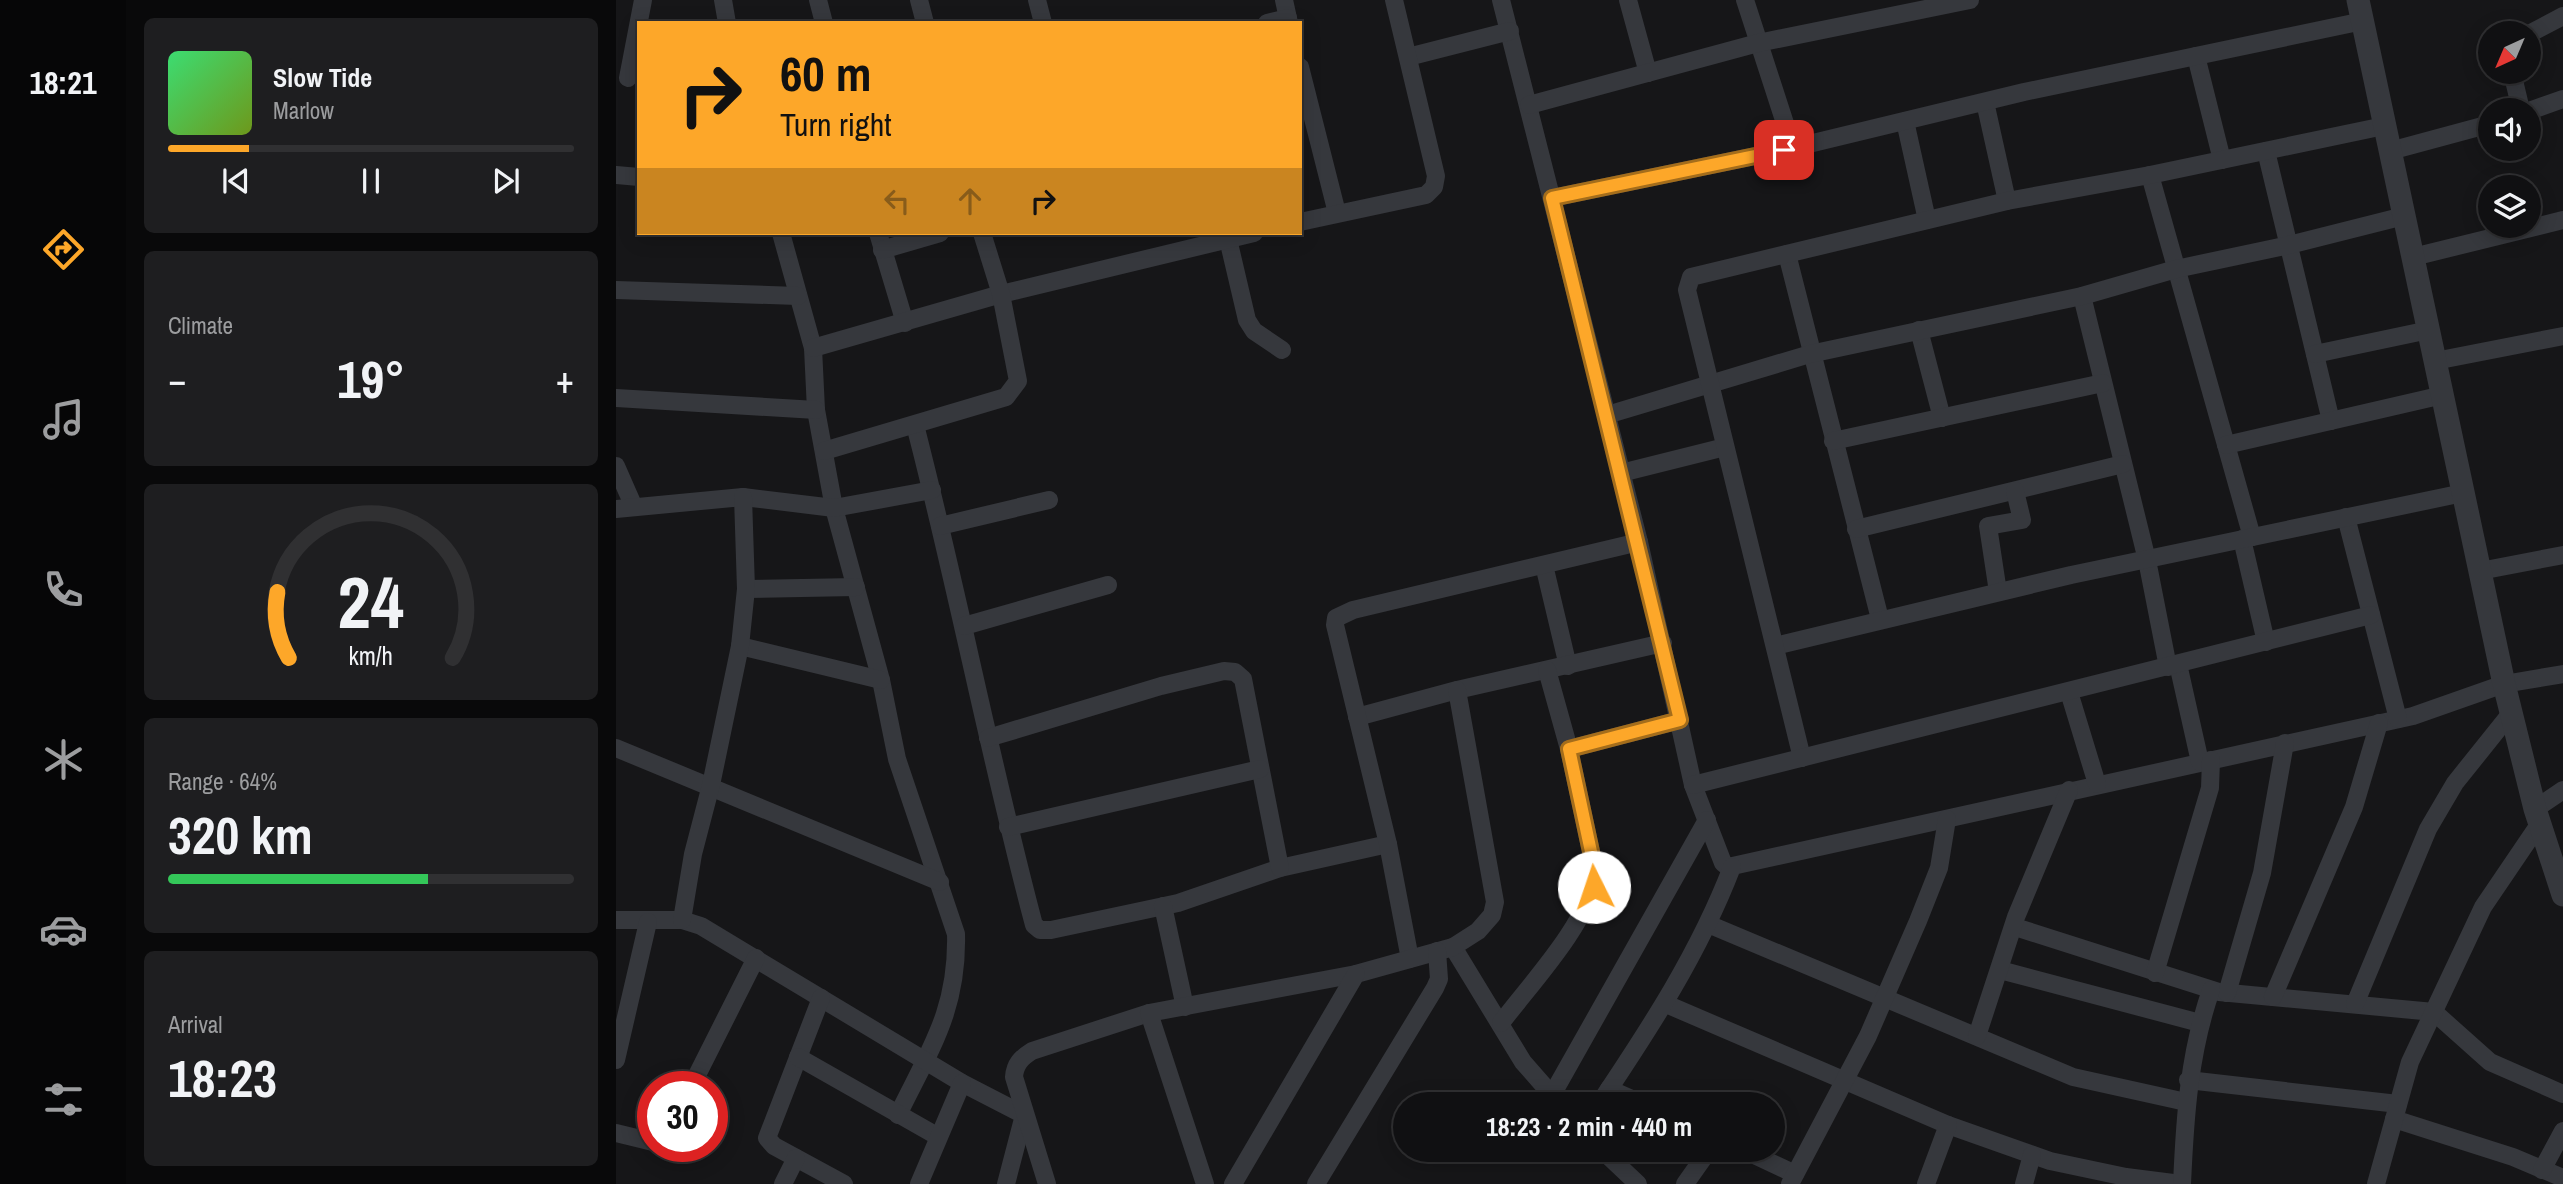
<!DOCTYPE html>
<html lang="en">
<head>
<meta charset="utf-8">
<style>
	body { margin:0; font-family:"Archivo Narrow",sans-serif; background:#1e1e20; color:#f1f3f6; height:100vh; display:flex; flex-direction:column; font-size:26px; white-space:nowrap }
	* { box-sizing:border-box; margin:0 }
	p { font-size:23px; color:#9c9d9f }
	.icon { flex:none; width:38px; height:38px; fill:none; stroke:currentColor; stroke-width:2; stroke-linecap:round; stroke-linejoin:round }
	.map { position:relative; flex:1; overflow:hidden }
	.sheet { display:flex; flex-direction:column; gap:18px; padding:18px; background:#09090a; width:490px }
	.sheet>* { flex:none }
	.banner { position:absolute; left:21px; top:21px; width:665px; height:214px; border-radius:0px; box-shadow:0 4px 18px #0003,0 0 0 2px #303032; background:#fda729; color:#111; overflow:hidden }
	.needle { width:46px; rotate:224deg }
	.buttons { position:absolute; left:1862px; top:21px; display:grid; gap:14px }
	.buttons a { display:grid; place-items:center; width:63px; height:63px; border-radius:50%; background:#101012; box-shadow:0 4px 18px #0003,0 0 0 2px #303032; font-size:35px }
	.speed { position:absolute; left:21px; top:1071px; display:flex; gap:14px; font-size:35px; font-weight:700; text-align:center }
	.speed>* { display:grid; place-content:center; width:91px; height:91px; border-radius:50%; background:#101012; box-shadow:0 4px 18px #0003,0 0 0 2px #303032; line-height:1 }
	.speed .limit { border:10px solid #d22; background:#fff; color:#111 }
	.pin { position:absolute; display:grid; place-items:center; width:60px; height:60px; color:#fff; margin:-30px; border-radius:14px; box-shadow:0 4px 10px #0006 }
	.me { position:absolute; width:77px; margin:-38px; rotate:356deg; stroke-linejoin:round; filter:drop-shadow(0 0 5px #0008) }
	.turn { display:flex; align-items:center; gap:24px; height:147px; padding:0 28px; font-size:32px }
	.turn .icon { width:91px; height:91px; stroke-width:2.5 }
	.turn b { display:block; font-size:49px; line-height:60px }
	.lanes { display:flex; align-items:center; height:66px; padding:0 28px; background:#0003; justify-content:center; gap:35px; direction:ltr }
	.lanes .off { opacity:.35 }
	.big { font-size:52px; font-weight:700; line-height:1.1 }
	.sheet .tile { flex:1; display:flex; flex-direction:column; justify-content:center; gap:10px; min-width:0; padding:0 24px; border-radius:10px; background:#1e1e20 }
	.sheet .dial { align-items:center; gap:0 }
	.dial svg { height:182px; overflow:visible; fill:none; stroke:#303032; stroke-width:7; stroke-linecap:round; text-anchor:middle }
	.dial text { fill:#f1f3f6; stroke:none }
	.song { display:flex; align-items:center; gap:21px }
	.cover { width:84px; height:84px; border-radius:10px; background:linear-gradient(135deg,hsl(140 70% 55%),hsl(80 70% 35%)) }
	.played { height:7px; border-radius:4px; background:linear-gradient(90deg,#fda729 20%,#303032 20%) }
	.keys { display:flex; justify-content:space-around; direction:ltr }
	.heat { display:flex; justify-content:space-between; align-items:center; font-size:38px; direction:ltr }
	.charge { height:10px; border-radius:5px; background:linear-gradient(90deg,#34c759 64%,#303032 0) }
	.trip { position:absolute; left:777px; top:1092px; width:392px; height:70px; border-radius:35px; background:#101012; box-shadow:0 4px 18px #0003,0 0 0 2px #303032; font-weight:700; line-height:70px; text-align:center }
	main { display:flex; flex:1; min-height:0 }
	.menu { display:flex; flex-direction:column; width:126px; justify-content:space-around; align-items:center; background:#060607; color:#9c9d9f }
	.menu .icon { width:49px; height:49px }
	.menu .on { color:#fda729 }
	.menu b { font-size:32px; color:#f1f3f6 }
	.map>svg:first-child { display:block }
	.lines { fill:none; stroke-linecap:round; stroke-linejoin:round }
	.minor { stroke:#36383d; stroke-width:18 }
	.tertiary { stroke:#36383d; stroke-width:23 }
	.route-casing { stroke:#a46d1b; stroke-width:18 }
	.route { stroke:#fda729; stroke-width:12 }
</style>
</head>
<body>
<main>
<nav class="menu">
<b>18:21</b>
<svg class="icon on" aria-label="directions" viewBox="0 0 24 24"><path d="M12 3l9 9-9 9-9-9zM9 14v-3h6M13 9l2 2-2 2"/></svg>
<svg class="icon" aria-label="music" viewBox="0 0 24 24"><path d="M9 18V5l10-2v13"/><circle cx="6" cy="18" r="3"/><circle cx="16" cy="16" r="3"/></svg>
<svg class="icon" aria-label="phone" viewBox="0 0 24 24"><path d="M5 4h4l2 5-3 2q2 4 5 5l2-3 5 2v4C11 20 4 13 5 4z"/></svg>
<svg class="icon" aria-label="climate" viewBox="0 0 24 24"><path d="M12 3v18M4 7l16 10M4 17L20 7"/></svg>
<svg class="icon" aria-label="car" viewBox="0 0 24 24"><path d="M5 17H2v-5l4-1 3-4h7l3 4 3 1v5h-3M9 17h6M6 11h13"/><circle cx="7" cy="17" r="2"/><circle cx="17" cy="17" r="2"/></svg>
<svg class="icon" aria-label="filters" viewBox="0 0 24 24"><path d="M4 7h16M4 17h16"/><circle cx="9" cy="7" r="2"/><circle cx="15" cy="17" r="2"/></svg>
</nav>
<section class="sheet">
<div class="tile">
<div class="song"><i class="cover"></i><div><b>Slow Tide</b><p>Marlow</p></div></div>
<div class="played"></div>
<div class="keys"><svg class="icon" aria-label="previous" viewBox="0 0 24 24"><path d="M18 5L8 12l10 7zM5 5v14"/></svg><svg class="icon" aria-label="pause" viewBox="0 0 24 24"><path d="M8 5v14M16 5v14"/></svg><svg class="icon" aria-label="next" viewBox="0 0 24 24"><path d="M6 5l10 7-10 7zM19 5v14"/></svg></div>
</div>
<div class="tile"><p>Climate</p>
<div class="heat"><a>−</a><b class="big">19°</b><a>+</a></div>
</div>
<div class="tile dial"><svg viewBox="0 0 100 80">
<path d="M14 69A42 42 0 1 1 86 69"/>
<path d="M14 69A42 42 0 0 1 9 40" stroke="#fda729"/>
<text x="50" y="56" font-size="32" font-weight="700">24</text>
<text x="50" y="72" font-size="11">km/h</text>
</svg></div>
<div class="tile"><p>Range · 64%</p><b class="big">320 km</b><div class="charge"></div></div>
<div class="tile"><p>Arrival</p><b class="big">18:23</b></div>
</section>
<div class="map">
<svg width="1947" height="1184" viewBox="0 0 1947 1184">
	<rect width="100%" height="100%" fill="#161618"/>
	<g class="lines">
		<g class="minor">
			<polyline points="107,0 111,23"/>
			<polyline points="202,0 208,23"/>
			<polyline points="303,0 309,23"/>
			<polyline points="421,0 427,23"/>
			<polyline points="668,0 673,23"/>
			<polyline points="885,0 1023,542 1077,785 1107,863 1112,867 1797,716 1888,684 1947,674"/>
			<polyline points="1012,0 1032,73"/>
			<polyline points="1129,0 1177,148"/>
			<polyline points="651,23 672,18"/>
			<polyline points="1913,34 1947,16"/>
			<polyline points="1580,56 1606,160"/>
			<polyline points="792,57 894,31"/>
			<polyline points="684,67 721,213"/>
			<polyline points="1896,72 1905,110"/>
			<polyline points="12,78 27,0"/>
			<polyline points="1369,102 1391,201"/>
			<polyline points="913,105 1142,43 1354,0"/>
			<polyline points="1913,111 1947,99"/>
			<polyline points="1289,121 1311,220"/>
			<polyline points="1650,151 1715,421"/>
			<polyline points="1774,151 1874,124"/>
			<polyline points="0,175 23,177"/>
			<polyline points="1534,175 1636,537"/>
			<polyline points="936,198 1168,150 1408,92 1747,21"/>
			<polyline points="684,222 810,195 818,187 820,176 778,0"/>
			<path d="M 165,233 L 197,348 L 200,410 L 218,508 L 265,680 L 281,759 L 340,934 C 342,1010 314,1049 282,1115"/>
			<polyline points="262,233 289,323"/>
			<polyline points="612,239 631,320 638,331 666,350"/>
			<polyline points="266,250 324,233"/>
			<polyline points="1171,254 1264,619"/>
			<polyline points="1797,257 1947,220"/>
			<polyline points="0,290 182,296"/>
			<polyline points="1466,296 1531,560 1552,667"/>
			<polyline points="1303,330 1326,418"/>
			<polyline points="197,348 385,294 638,233"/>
			<polyline points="1699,354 1813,330"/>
			<polyline points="1819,361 1947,336"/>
			<polyline points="0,398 200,410"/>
			<polyline points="991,415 1194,354 1466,296 1560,269 1673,245 1788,216"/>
			<path d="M 299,425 C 342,591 374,760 418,925 L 424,930 L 435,930 L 562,903 L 664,868 L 772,844"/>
			<polyline points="1217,441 1487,383"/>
			<polyline points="1610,445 1827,395"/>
			<polyline points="208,451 390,397 402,381 385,294 366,233"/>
			<polyline points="0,466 18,507"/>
			<polyline points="1005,473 1109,447"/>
			<polyline points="0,509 127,497 218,508 316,490"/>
			<polyline points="1730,517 1782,719"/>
			<polyline points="324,526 433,500"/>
			<polyline points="1240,529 1507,464"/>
			<polyline points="1626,539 1650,642"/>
			<polyline points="928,565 952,666"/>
			<polyline points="1864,571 1947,555"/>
			<polyline points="130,589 240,587"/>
			<polyline points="1382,592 1372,526 1406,520 1399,491"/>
			<polyline points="348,626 492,585"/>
			<polyline points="124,646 265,680"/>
			<polyline points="1159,646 1455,575 1847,493"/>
			<polyline points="1562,664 1584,762"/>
			<polyline points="1453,692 1481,784"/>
			<polyline points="741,717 841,690 1047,643"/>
			<polyline points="372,738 545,686 608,671 619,672 627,679 664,868"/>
			<polyline points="0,748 324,882"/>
			<polyline points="953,749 1064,720"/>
			<polyline points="1186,758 1071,290 1075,277 1391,201 1534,175 1768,126"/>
			<polyline points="1077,785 1755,615"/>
			<polyline points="1919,809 1947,790"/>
			<polyline points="392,827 644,769"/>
			<polyline points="547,906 569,1007"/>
			<polyline points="0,920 66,920 85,926 346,1083 408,1115 390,1184"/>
			<polyline points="66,920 77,854 95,785 124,646 130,589 127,497"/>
			<polyline points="1092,924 1457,1077 1570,1102"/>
			<polyline points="1399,927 1603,992 1818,1012 1874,1062 1947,1094"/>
			<polyline points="837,947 907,1062 942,1102"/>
			<polyline points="794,959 772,844 719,625 720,618 737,610 1023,542"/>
			<polyline points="1384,970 1584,1023"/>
			<polyline points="1539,973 1594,788 1595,760"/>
			<polyline points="1611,993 1646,873 1669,743"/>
			<polyline points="1657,997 1738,807 1763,723"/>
			<polyline points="205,998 151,1138 158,1146 228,1184"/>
			<polyline points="1050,1004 1332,1125 1434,1161 1510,1177 1565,1184"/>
			<polyline points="1739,1004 1812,829 1839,783 1895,713"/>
			<path d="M 885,1023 C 916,982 970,926 980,875 L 953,749 L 931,670"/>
			<polyline points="1361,1036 1400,917 1453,790"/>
			<polyline points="182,1057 321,1136"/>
			<polyline points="0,1060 32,922"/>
			<polyline points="1572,1080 1782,1104"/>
			<polyline points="75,1087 140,958"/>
			<polyline points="993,1089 1027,1104"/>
			<polyline points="936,1095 1091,820"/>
			<path d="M 983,1104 C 1034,1028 1083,953 1116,867"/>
			<polyline points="1778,1119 1897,1157 1947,1178"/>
			<polyline points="0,1133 37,1142"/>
			<polyline points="986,1150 1022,1184"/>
			<polyline points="1128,1150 1179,1174"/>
			<polyline points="1926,1170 1947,1131"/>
			<polyline points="167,1184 180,1158"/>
			<polyline points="303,1184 346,1083"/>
			<path d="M 431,1184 L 398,1077 C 399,1064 405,1058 416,1051 L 533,1013"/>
			<polyline points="589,1184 533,1013 740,974 837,947 862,931 876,915 879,902 841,690"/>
			<polyline points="617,1184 740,974"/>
			<polyline points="700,1184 819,988 823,979 821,951"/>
			<polyline points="1069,1184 1093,1150"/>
			<polyline points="1174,1184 1252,1036 1302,921 1323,868 1331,819"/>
			<polyline points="1310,1184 1332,1125"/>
			<polyline points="1408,1184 1416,1155"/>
			<path d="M 1566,1184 C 1569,1116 1573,1054 1595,990"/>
			<polyline points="1760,1184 1794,1062 1867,907 1924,823"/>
		</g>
		<polyline class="tertiary" points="1742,0 1888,684 1919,809 1947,895"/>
	</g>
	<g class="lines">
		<defs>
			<polyline id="route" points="978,887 980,875 953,749 1064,720 936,198 1168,150"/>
		</defs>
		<use href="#route" class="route-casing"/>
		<use href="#route" class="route"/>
	</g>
</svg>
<div class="buttons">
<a><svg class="needle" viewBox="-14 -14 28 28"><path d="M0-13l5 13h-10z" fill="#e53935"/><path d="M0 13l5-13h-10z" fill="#9c9d9f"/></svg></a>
<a><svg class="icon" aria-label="sound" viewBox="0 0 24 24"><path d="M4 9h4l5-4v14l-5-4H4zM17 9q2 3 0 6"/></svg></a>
<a><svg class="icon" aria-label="layers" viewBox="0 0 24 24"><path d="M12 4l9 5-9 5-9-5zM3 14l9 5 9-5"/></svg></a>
</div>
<div class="speed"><div class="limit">30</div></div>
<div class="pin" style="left:1168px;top:150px;background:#d93025"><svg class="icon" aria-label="arrive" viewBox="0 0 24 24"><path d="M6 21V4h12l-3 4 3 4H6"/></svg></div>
<svg class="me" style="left:978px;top:887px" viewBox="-20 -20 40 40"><circle r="19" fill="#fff"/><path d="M0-13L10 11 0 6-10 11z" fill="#fda729"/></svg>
<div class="trip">18:23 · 2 min · 440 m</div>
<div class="banner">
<div class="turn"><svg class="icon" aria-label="right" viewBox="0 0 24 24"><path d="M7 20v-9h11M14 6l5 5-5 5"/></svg><div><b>60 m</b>Turn right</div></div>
<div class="lanes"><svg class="icon off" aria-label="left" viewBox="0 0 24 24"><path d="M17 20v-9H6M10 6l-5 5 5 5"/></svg><svg class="icon off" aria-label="ahead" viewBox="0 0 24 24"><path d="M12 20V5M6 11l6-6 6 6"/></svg><svg class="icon" aria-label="right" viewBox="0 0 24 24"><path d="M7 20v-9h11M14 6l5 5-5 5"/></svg></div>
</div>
</div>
</main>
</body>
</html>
